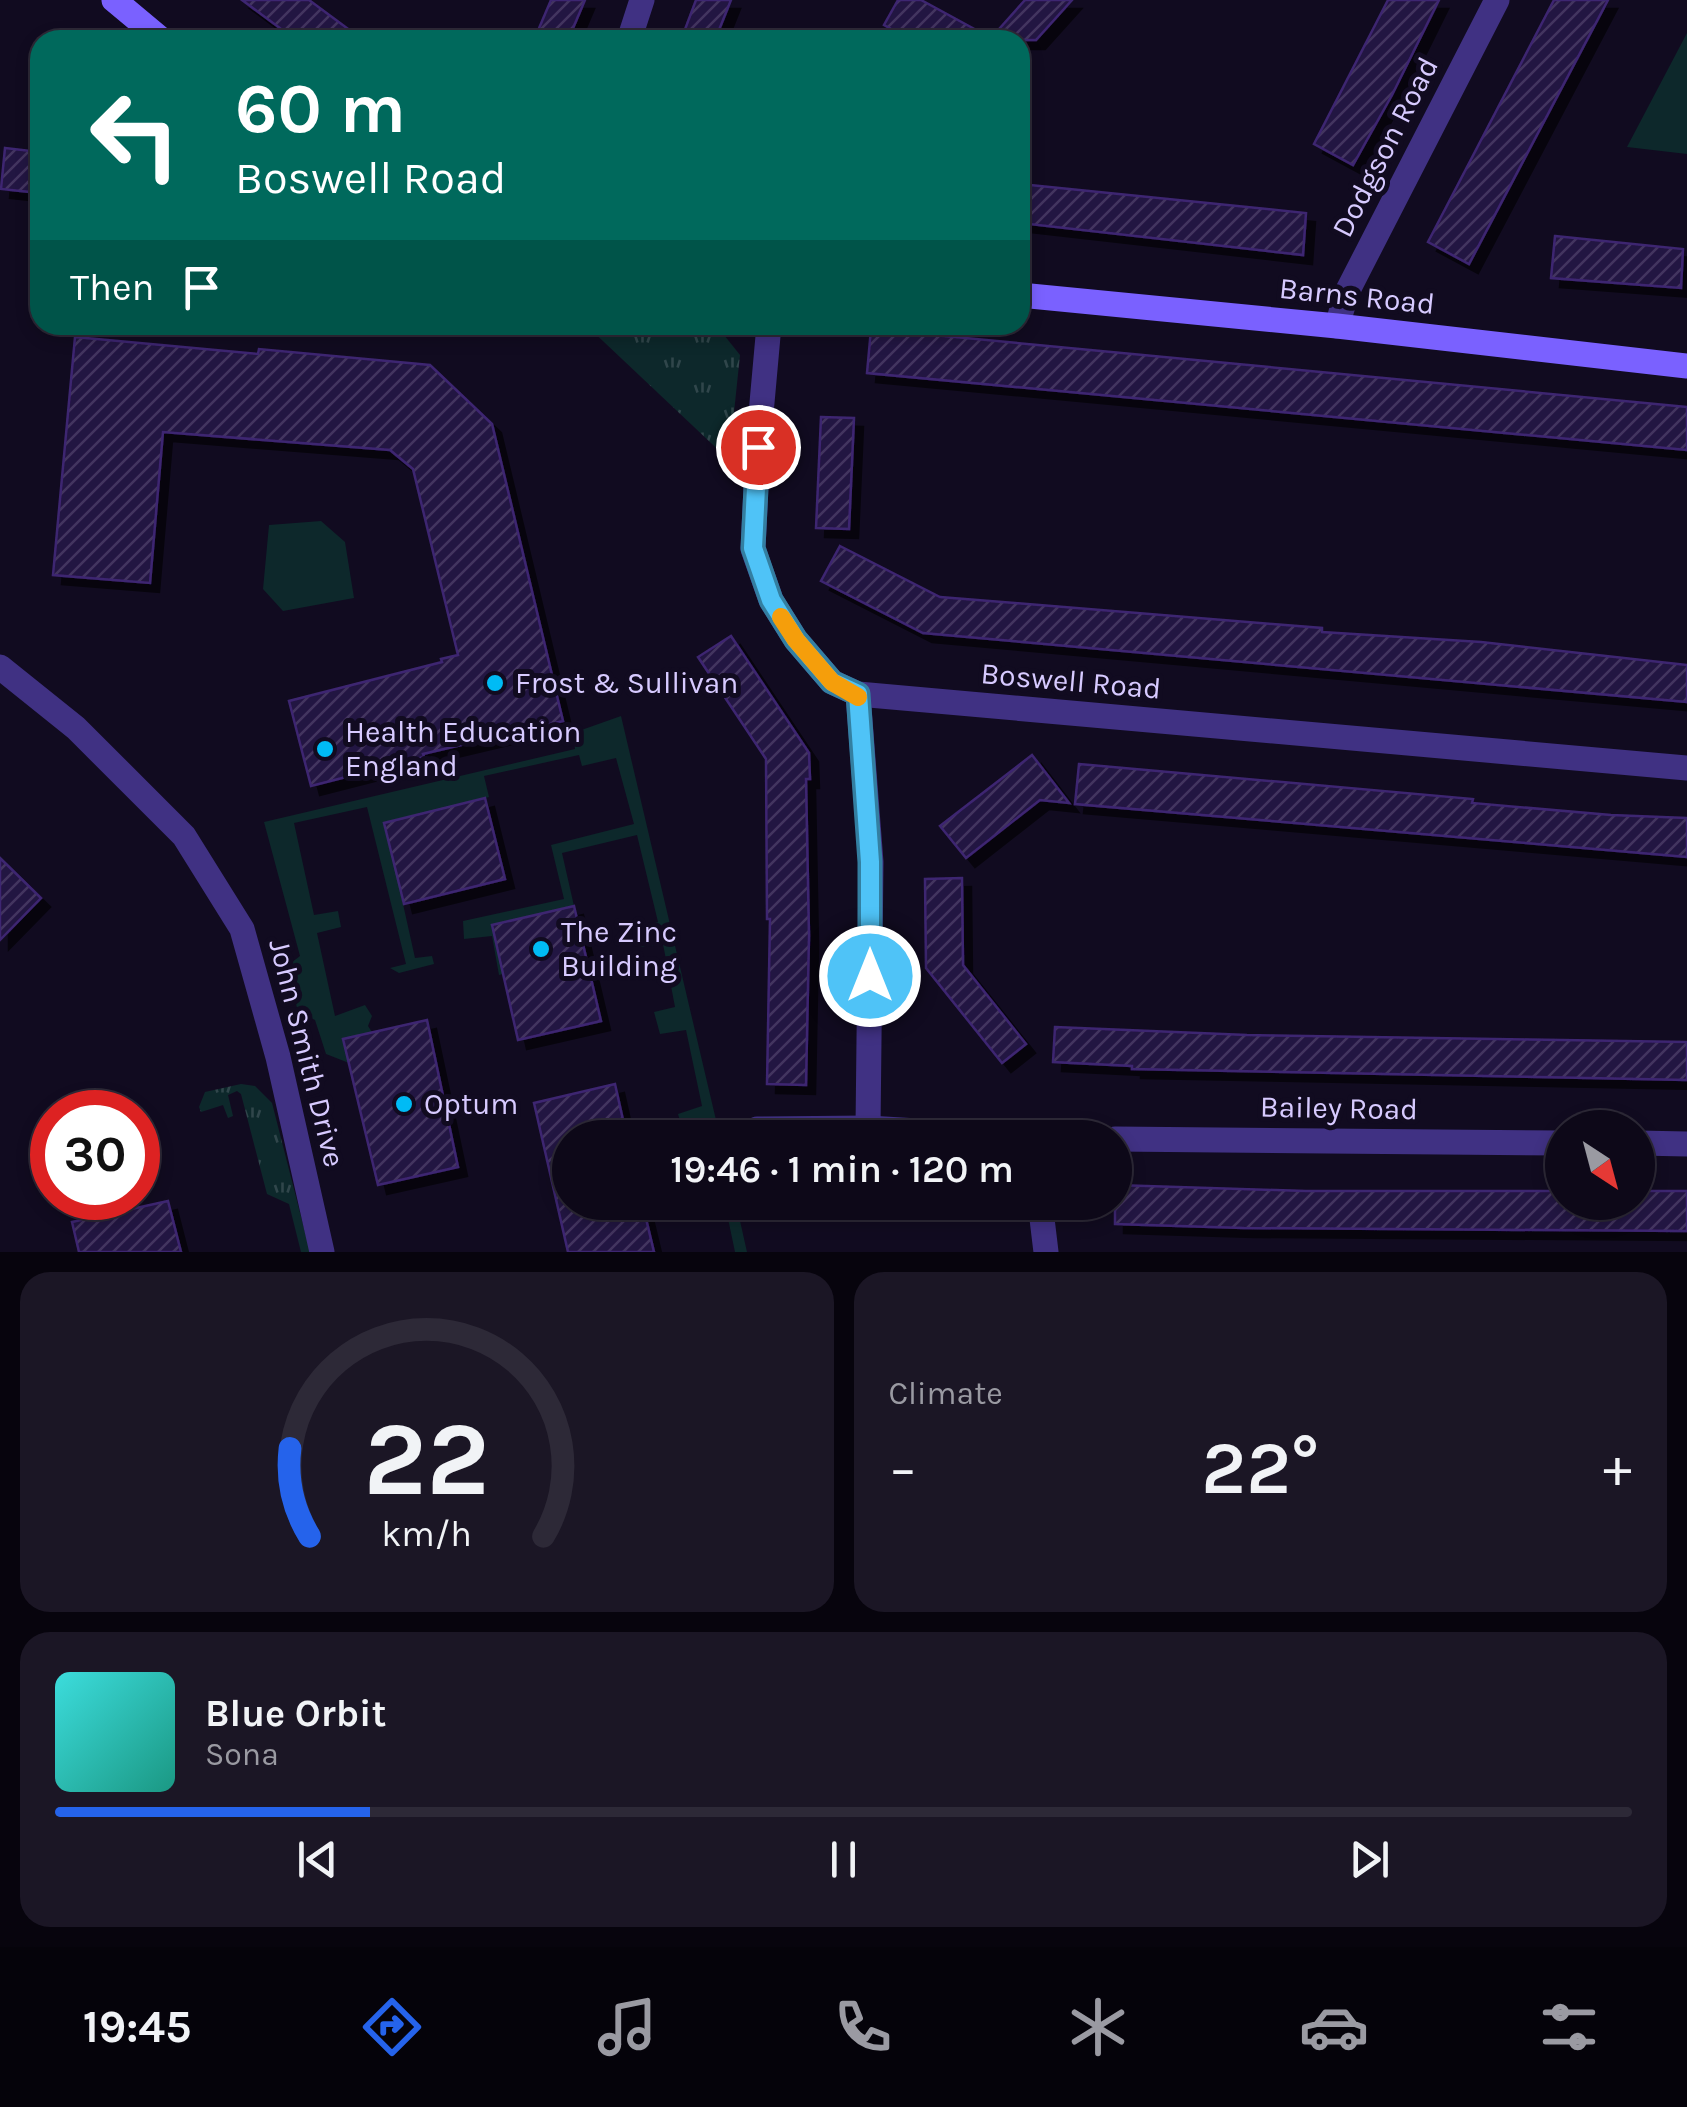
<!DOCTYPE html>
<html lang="en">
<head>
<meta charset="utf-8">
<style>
	body { margin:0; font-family:Karla,sans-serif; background:#1b1625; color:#f1f3f6; height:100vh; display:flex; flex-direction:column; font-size:38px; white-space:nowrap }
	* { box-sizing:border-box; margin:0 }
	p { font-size:32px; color:#9a9aa2 }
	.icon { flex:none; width:55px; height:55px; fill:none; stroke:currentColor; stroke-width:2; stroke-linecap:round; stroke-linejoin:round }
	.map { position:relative; height:1252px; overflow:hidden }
	.sheet { display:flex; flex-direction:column; gap:20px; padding:20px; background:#07040d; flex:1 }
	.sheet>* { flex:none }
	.banner { position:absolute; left:30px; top:30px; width:1000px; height:305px; border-radius:30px; box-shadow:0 5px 15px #0003,0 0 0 2px #2d2937; background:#00695c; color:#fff; overflow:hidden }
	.needle { width:65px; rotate:144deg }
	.buttons { position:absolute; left:1545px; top:1110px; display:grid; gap:20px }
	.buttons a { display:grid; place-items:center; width:110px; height:110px; border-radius:50%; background:#0d0818; box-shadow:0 5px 15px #0003,0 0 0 2px #2d2937; font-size:50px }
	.speed { position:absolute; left:30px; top:1090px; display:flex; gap:20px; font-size:50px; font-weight:700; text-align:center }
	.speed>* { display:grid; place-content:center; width:130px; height:130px; border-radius:50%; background:#0d0818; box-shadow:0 5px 15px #0003,0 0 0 2px #2d2937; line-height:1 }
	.speed .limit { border:15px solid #d22; background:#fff; color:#111 }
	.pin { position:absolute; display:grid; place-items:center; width:85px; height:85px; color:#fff; margin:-42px; border:5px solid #fff; border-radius:50%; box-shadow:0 2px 10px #0007 }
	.me { position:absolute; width:110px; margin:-55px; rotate:0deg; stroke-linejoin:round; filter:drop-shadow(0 0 8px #0008) }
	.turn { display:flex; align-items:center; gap:35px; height:210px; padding:0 40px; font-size:45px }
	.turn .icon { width:130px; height:130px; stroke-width:2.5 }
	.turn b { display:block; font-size:70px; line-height:85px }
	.then { display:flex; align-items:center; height:95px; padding:0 40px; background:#0003; gap:20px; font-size:38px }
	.big { font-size:75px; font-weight:600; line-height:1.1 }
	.sheet .tile { flex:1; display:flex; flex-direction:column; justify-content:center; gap:15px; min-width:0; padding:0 35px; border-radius:30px; background:#1b1625 }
	.sheet .dial { align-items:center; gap:0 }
	.dial svg { height:260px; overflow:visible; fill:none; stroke:#2d2937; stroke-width:7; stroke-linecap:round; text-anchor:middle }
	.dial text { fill:#f1f3f6; stroke:none }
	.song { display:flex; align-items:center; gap:30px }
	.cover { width:120px; height:120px; border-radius:15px; background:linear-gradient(135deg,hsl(180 70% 55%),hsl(170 70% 35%)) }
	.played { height:10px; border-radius:5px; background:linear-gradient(90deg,#2563eb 20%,#2d2937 20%) }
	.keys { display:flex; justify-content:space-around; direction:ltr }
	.heat { display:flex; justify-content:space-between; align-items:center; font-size:55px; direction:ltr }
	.sheet .tiles { flex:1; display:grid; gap:20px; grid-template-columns:1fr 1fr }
	.tile:last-child { grid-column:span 2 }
	.trip { position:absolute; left:552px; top:1120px; width:580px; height:100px; border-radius:50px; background:#0d0818; box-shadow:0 5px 15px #0003,0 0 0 2px #2d2937; font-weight:600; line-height:100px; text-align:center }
	.tabs { display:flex; height:160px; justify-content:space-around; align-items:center; background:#05030a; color:#9a9aa2 }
	.tabs .icon { width:70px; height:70px }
	.tabs .selected { color:#2563eb }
	.tabs b { font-size:45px; color:#f1f3f6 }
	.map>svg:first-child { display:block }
	.grass { fill:url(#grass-tufts) }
	.garden { fill:#0d282b }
	.building { fill:url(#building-hatch); stroke:#3e2571; stroke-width:2.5; filter:url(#shadow) }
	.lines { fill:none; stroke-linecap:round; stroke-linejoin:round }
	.street { stroke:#403183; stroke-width:25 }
	.secondary { stroke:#7a61ff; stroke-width:25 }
	.route-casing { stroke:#337fa1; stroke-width:25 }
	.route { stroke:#4fc3f7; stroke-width:18 }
	.slow { stroke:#f59e0b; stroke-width:18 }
	.poi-dot { fill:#00bbf5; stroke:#110b20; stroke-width:4 }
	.labels { text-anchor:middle; stroke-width:10; stroke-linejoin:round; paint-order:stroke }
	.street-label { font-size:30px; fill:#d7caff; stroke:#110b20 }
	.poi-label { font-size:30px; fill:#d7caff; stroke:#110b20; text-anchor:start }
</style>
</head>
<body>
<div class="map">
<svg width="1687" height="1252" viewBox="0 0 1687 1252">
	<defs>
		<pattern id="grass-tufts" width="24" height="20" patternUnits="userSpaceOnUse" patternTransform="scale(2.5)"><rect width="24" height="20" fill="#0d282b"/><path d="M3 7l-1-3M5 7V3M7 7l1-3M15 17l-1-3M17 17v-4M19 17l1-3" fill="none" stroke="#30464b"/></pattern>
		<pattern id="building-hatch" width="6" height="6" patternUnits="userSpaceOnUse" patternTransform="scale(2.5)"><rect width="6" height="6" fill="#241543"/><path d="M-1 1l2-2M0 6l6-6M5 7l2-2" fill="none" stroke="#43365f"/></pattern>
		<filter id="shadow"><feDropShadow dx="9" dy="9" stdDeviation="0" flood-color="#0009"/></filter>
	</defs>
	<rect width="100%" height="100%" fill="#110b20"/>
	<g class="grass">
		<polygon points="586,325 716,325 740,355 729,460"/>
		<polygon points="241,1084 255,1086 272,1103 310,1252 301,1252 289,1204 267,1194 241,1094 237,1091 228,1095 233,1116 228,1118 223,1105 201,1112 199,1107 205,1092"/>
	</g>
	<g class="garden">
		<polygon points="1687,33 1687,154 1627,147"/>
		<polygon points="321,521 345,542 354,598 283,611 263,589 269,525"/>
		<polygon points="621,716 720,1137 711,1137 708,1125 683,1131 678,1114 702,1106 686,1030 660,1034 654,1012 675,1007 663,944 640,947 635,927 658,922 637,835 562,853 574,906 492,925 503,974 499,975 492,936 464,939 463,921 564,899 551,845 634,824 616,758 582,766 579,755 484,776 489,797 385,823 415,958 432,956 434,964 399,973 390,968 406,964 367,807 294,823 314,915 338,911 341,927 317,933 335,1016 365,1005 372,1016 368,1026 372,1032 343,1039 349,1063 326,1054 315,1020 298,1012 287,966 300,956 264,822 575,749 573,733"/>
		<polygon points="698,1203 736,1203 747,1252 735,1252 726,1209 701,1213"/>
	</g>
	<g class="building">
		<polygon points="242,0 309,0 363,40 296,40"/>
		<polygon points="551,0 585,0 568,40 534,40"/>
		<polygon points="696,0 731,0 715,40 681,40"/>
		<polygon points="898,0 921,0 991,38 1025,0 1072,0 1036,40 911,40 884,25"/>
		<polygon points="1388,0 1439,0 1392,95 1353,165 1314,144"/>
		<polygon points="1554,0 1608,0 1469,264 1428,242"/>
		<polygon points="5,148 40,152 40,193 1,189"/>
		<polygon points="1020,184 1306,213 1303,255 1020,223"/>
		<polygon points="1555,236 1683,249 1681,288 1551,278"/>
		<polygon points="871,329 1687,407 1687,450 867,373"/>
		<polygon points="75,337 258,354 259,349 430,365 492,424 563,721 423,754 424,757 311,786 289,701 442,662 441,659 458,655 413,469 390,450 163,432 150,583 53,575"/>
		<polygon points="821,417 854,418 849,529 816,528"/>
		<polygon points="840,546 940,597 1322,628 1322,632 1481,642 1687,665 1687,702 923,633 821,581"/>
		<polygon points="731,636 809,753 810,779 806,779 809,936 806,1085 767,1084 770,919 767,919 766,759 698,657"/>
		<polygon points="1032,755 1069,803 1040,800 966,858 940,826"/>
		<polygon points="1079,764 1473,799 1472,803 1611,815 1687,818 1687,857 1075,804"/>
		<polygon points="485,798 505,879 404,904 384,823"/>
		<polygon points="0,858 41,898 0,940"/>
		<polygon points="962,878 963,965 1026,1044 1002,1063 926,968 925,879"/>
		<polygon points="574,906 601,1021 518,1040 492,925"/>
		<polygon points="427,1020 458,1167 378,1185 343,1039"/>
		<polygon points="1055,1027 1247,1035 1687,1042 1687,1080 1132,1069 1132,1066 1053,1062"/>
		<polygon points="615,1084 627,1138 570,1138 570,1202 642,1202 654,1252 568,1252 534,1103"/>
		<polygon points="1115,1185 1306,1191 1562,1191 1562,1202 1638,1202 1638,1191 1687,1191 1687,1231 1244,1228 1115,1224"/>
		<polygon points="168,1201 181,1252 79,1252 72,1222"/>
	</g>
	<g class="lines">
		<g class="street">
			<polyline points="629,40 642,0"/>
			<polyline points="769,325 758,447 753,549 771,600 796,640 832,682 858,694 1687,768"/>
			<polyline points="1337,326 1347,292 1497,0"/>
			<polyline points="0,667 76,728 184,836 242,929 278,1057 322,1252"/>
			<polyline points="858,694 871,862 868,1128"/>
			<polyline points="757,1129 868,1128 1033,1138"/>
			<polyline points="1115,1139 1562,1143"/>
			<polyline points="1638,1143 1687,1144"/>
			<polyline points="1040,1202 1046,1252"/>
		</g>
		<g class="secondary">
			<polyline points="114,0 162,40"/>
			<polyline points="1020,295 1337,326 1687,366"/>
		</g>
	</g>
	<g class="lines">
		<defs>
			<polyline id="route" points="758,447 753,548 771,600 796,640 832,682 858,694 870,862 870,976"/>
		</defs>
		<use href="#route" class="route-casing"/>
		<use href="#route" class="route"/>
		<polyline class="slow" points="781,617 796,640 832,682 858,697"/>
	</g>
	<g class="poi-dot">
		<circle cx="495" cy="683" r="10"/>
		<circle cx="325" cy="749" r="10"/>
		<circle cx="541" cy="949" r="10"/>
		<circle cx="404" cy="1104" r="10"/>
	</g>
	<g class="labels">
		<g class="street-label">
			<text transform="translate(1385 147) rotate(-63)" y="10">Dodgson Road</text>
			<text transform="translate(1357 296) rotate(6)" y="10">Barns Road</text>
			<text transform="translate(1071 681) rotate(5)" y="10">Boswell Road</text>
			<text transform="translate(307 1053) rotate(76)" y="10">John Smith Drive</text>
			<text transform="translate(1339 1108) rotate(1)" y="10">Bailey Road</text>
		</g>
		<g class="poi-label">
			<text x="515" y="693">Frost &amp; Sullivan</text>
			<text x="345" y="742">Health Education<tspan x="345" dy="34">England</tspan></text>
			<text x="561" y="942">The Zinc<tspan x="561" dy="34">Building</tspan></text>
			<text x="424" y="1114">Optum</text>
		</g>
	</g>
</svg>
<div class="buttons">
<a><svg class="needle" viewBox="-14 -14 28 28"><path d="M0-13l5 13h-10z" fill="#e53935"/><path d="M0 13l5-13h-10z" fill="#9a9aa2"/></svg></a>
</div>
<div class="speed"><div class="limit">30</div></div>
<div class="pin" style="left:758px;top:447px;background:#d93025"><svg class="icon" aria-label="arrive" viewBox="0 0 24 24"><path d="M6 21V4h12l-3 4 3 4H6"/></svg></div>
<svg class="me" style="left:870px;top:976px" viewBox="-20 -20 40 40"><circle r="17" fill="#4fc3f7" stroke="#fff" stroke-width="3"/><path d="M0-11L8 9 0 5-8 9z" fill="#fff"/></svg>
<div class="trip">19:46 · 1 min · 120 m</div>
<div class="banner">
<div class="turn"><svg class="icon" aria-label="left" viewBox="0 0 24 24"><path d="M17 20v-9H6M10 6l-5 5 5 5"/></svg><div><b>60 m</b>Boswell Road</div></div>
<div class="then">Then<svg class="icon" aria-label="arrive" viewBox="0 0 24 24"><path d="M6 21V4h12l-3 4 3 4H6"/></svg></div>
</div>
</div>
<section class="sheet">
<div class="tiles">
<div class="tile dial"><svg viewBox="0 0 100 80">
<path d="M14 69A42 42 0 1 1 86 69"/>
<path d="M14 69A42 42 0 0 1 8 42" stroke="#2563eb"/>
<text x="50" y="56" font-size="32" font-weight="700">22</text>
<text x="50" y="72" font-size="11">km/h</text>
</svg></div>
<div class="tile"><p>Climate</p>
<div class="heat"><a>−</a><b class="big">22°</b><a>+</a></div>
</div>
<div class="tile">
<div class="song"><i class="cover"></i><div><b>Blue Orbit</b><p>Sona</p></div></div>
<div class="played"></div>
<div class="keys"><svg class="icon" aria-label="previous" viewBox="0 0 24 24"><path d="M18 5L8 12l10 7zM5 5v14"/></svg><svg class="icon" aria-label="pause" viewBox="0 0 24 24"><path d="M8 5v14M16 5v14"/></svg><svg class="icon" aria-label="next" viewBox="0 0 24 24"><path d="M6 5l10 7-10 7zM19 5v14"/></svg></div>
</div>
</div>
</section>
<nav class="tabs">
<b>19:45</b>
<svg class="icon selected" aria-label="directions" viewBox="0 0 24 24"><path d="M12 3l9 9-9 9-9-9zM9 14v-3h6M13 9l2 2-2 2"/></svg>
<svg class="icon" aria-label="music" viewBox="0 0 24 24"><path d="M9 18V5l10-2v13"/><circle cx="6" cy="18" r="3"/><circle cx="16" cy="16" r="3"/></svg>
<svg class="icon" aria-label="phone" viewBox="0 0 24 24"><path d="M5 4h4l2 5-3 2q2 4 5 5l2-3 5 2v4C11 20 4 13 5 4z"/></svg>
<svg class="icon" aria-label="climate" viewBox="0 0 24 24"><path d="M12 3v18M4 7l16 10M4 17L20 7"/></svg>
<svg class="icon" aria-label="car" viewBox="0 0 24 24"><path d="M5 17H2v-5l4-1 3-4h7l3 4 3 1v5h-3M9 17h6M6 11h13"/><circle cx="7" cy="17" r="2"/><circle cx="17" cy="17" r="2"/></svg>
<svg class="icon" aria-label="filters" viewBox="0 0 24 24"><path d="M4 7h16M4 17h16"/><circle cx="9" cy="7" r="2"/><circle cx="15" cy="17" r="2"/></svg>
</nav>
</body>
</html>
